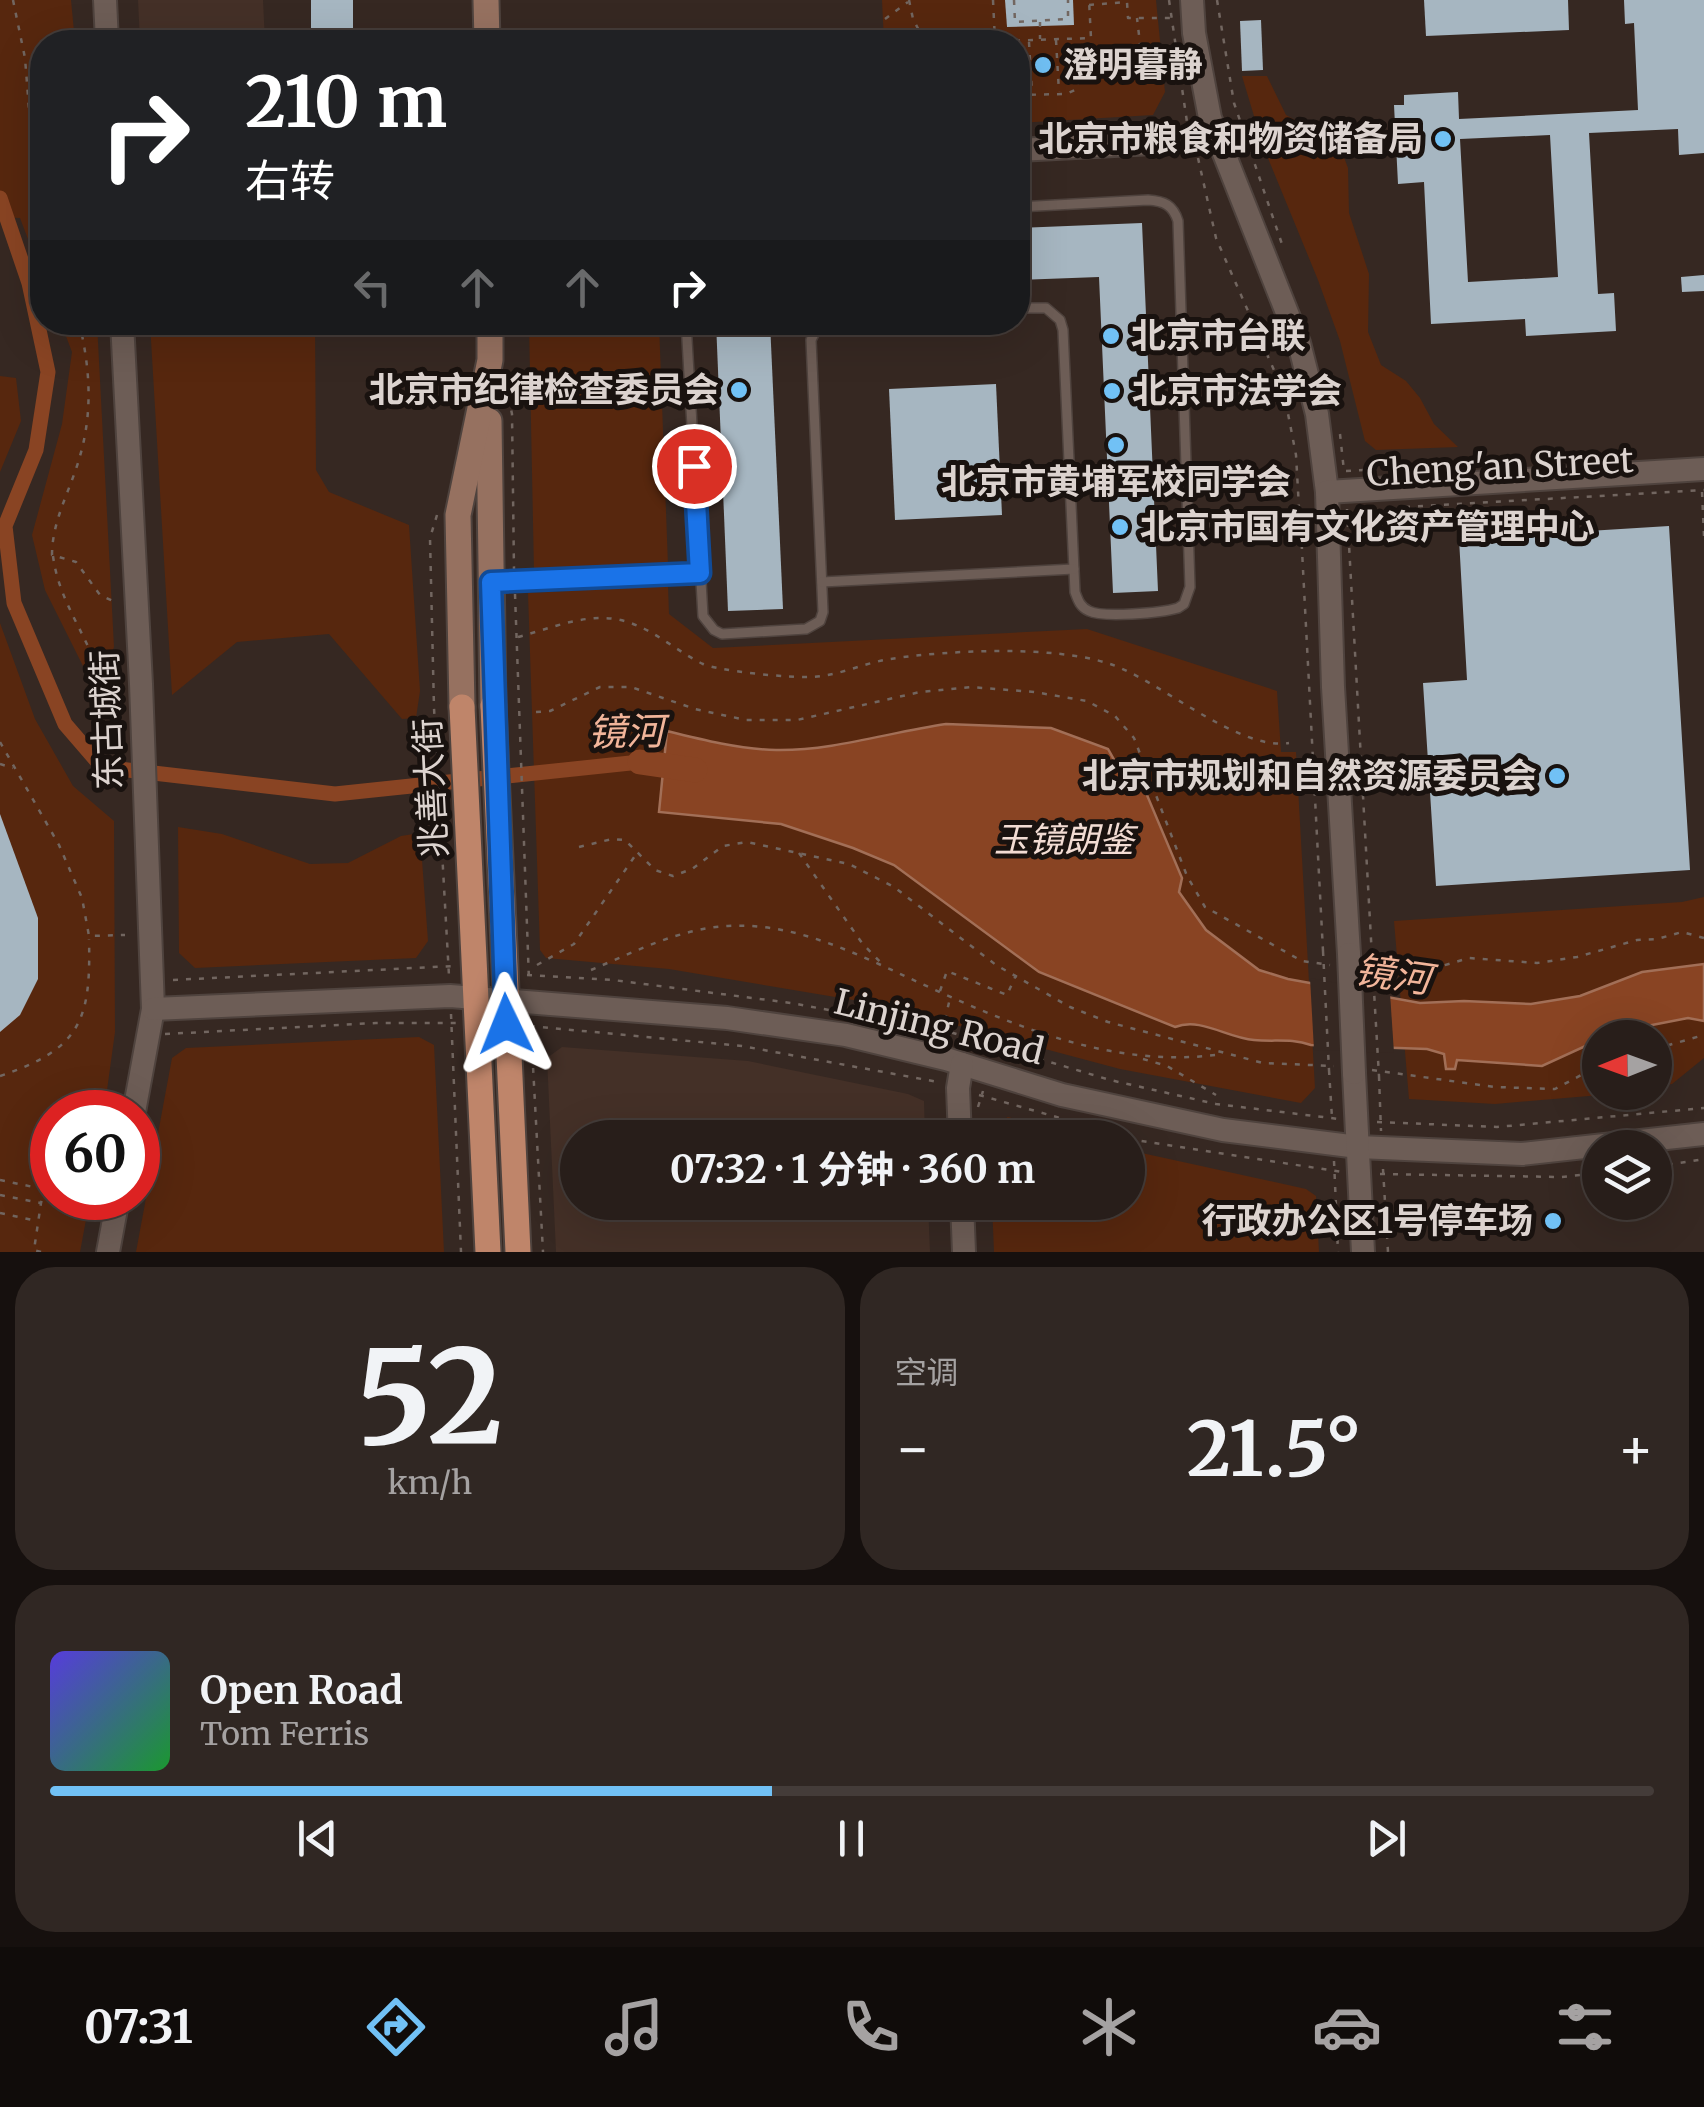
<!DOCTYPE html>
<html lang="zh">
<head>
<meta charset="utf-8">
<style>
	body { margin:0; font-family:Merriweather,"Noto Sans SC",serif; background:#302723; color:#f1f3f6; height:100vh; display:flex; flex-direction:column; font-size:38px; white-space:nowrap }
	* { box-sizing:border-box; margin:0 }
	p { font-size:32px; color:#a5a2a2 }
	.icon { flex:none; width:55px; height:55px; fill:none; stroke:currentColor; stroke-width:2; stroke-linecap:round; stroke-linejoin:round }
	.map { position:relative; height:1252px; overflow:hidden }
	.drawer { display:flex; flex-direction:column; gap:15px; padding:15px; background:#16100e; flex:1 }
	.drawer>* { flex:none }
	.guide { position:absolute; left:30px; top:30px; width:1000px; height:305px; border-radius:40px; box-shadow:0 10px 40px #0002,0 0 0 2px #443c39; background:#202124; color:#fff; overflow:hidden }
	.needle { width:65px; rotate:269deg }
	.tools { position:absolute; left:1582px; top:1020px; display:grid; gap:20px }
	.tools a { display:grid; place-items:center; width:90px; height:90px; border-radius:50%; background:#281e1a; box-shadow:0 10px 40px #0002,0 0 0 2px #443c39; font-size:50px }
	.speed { position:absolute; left:30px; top:1090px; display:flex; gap:20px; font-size:50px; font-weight:700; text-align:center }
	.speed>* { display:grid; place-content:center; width:130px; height:130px; border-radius:50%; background:#281e1a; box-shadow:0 10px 40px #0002,0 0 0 2px #443c39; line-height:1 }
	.speed .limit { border:15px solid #d22; background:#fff; color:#111 }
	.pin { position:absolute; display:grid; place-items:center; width:85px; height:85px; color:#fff; margin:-42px; border:5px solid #fff; border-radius:50%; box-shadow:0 2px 10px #0007 }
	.me { position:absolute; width:110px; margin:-55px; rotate:358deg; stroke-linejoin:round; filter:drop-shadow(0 0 8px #0008) }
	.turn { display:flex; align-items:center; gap:35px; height:210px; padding:0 50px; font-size:45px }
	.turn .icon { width:130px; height:130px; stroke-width:2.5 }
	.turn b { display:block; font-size:70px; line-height:85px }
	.lanes { display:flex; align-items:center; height:95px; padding:0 50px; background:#0003; justify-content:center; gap:50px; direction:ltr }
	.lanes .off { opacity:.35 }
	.big { font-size:75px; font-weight:700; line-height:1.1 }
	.drawer .tile { flex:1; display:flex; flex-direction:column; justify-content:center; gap:15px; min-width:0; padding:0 35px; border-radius:40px; background:#302723 }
	.drawer .dial { align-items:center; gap:0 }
	.dial b { font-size:130px; line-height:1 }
	.song { display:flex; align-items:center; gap:30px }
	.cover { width:120px; height:120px; border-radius:15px; background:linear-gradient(135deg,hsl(250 70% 55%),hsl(130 70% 35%)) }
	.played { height:10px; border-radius:5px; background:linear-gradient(90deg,#71c1f5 45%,#443c39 45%) }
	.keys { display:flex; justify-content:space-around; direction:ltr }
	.heat { display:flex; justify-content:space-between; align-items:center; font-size:55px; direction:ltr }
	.drawer .tiles { flex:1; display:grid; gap:15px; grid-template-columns:1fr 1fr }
	.tile:last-child { grid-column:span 2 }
	.trip { position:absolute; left:560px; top:1120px; width:585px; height:100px; border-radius:50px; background:#281e1a; box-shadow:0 10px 40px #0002,0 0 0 2px #443c39; font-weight:700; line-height:100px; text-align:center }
	.menu { display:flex; height:160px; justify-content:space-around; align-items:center; background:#100c0a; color:#a5a2a2 }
	.menu .icon { width:70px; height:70px }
	.menu .on { color:#71c1f5 }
	.menu b { font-size:45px; color:#f1f3f6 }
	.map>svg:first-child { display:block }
	.built { fill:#443027 }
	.green { fill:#57270e }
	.water { fill:#894423; stroke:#a26f57; stroke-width:2.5 }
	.pier { fill:#362822 }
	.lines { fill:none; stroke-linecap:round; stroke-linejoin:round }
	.canal { stroke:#894423; stroke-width:15 }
	.river { stroke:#894423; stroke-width:25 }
	.building { fill:#a6b6c1; fill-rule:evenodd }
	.service-casing { stroke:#4f433e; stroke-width:12 }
	.tertiary-casing { stroke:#4f433e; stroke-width:26 }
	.secondary-casing { stroke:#4f433e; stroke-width:29 }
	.primary-casing { stroke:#4f433e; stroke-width:29 }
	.path { stroke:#726660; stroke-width:2.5; stroke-dasharray:5 8; stroke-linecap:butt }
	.service { stroke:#6d5d56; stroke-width:9 }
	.tertiary { stroke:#6d5d56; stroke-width:22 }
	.secondary { stroke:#967160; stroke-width:25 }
	.primary { stroke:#bf856a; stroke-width:25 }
	.tertiary-bridge-casing { stroke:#4f433e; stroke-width:26; stroke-linecap:butt }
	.path-bridge { stroke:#726660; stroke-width:2.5; stroke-dasharray:5 8; stroke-linecap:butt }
	.tertiary-bridge { stroke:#6d5d56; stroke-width:22 }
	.route-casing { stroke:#114b97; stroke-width:25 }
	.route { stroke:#1a73e8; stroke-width:18 }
	.poi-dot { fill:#71c1f5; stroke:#19120f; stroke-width:4 }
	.labels { text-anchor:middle; stroke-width:10; stroke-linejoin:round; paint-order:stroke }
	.poi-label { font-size:35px; font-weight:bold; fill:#dcd3cf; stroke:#19120f; text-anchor:start }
	.street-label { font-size:35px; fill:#dcd3cf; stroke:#19120f }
	.park-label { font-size:35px; font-style:italic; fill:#f2dcd3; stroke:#19120f }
	.water-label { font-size:38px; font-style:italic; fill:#f2b59a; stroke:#19120f }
</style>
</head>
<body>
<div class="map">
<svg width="1704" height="1252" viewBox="0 0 1704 1252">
	<rect width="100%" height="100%" fill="#362822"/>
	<g class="built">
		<polygon points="138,0 263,0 265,42 140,42"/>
		<polygon points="562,1047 748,1061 908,1094 924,1101 925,1137 578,1138 578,1202 928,1203 930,1252 556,1252 547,1058"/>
	</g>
	<g class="green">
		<polygon points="0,0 71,0 75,42 42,42 42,276 20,218 0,217"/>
		<polygon points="882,0 1156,0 1165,92 1153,115 1018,123 1018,42 884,42"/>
		<polygon points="1242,76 1267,76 1286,115 1328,139 1342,152 1348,168 1349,213 1369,274 1368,332 1381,365 1406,381 1420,398 1434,424 1458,447 1376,450 1365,441 1340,341 1318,280 1263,146"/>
		<polygon points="61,323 97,323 114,647 97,694 45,590 32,535 62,424 72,352"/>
		<polygon points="150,323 315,323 316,470 329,492 409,525 420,691 416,718 402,719 329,634 237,642 172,695"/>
		<polygon points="529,323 659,323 668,565 534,571"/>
		<polygon points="0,376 16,378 21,421 0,472"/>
		<polygon points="668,586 669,614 713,648 1087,629 1277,691 1281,752 1296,752 1315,1088 1301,1103 1120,1069 877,1004 669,969 546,958 540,950 528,593"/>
		<polygon points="0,623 35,719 73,786 114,821 115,1032 104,1112 52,1112 52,1198 90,1198 80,1252 0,1252"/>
		<polygon points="178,827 222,834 310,864 348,863 401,836 420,833 428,941 416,958 195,968 179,953"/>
		<polygon points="1704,897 1704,1058 1672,1084 1655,1087 1655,1038 1600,1038 1600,1092 1624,1093 1495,1104 1409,1099 1394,921 1682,902"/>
		<polygon points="419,1037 434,1045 444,1252 136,1252 172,1058 186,1048"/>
		<polygon points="1008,1117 1083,1137 989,1137 989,1127"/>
		<polygon points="1128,1150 1306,1189 1316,1196 1319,1252 994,1252 992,1203 1128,1202"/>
	</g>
	<path class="water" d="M 946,724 L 1051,728 L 1108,749 L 1125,779 L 1136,769 L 1182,878 L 1179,892 L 1206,930 L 1259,970 L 1288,979 L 1420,1003 L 1464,1001 L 1531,1004 L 1580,996 L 1642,972 L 1704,964 L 1704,1021 L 1688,1018 L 1616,1032 L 1542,1066 L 1457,1060 L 1455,1069 L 1446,1069 L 1444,1054 L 1427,1049 L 1311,1045 C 1291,1038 1275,1042 1254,1040 C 1227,1038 1201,1017 1175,1027 L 1039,972 L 894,865 L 853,848 L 781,824 L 659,812 L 667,731 C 703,740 739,749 776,750 C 833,751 890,732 946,724 Z"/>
	<polygon class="pier" points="1310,978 1390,993 1394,1053 1314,1050"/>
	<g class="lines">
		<polyline class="canal" points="0,198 29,283 48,372 36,450 5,526 14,603 65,724 102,767 335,794 640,762"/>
		<polyline class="river" points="640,762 695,770"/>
	</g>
	<g class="building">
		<polygon points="311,0 353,0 353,32 311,33"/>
		<polygon points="1005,0 1073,0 1074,25 1007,27"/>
		<polygon points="1424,0 1568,0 1569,30 1426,36"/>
		<path d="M 1624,0 L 1704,0 L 1704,153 L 1679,155 L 1678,129 L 1589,133 L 1598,294 L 1614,293 L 1616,331 L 1526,336 L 1525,319 L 1431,324 L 1424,182 L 1398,184 L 1394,105 L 1404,105 L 1404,95 L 1458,92 L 1459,119 L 1638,110 L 1634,23 L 1625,24 ZM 1550,135 L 1558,277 L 1468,282 L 1460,139 Z"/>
		<polygon points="1261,20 1263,70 1242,71 1240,21"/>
		<polygon points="1142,223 1158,591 1113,593 1099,277 1018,280 1018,228"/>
		<polygon points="1704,275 1704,291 1682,292 1681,277"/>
		<polygon points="716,322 770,322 783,609 728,611"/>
		<polygon points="996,384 1002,515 895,520 889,389"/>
		<polygon points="1669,526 1690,870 1436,886 1423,683 1467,680 1459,539"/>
		<polygon points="0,814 38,918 38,979 20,1015 0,1032"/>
	</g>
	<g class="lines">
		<defs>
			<g id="service">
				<path d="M 1018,207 L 1148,200 C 1164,201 1173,205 1178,221 L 1190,587 L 1184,604 L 1178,608 C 1161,613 1103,618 1089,611 C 1080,607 1078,600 1075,592 L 1063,330 L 1060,320 L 1046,308 L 1018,308"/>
				<polyline points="686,322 703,616 714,630 722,634 806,629 820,621 823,612 811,340 820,322"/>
				<polyline points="1188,523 1300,519"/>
				<polyline points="494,582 701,573"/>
				<polyline points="822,582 1074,569"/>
			</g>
			<g id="tertiary">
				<polyline points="105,0 107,42"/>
				<polyline points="1192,0 1194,33 1210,118 1299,343 1317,414 1327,492 1333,687 1349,954"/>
				<polyline points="1018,150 1191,141 1215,134"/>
				<polyline points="122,322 141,684 153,1009 134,1112"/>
				<polyline points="1327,492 1704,469"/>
				<polyline points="153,1009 450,996 727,1018 846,1035 946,1059 1062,1095 1223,1130 1358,1147 1522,1154 1704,1134"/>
				<polyline points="1354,1073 1363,1252"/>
				<polyline points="960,1138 958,1088 962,1064"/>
				<polyline points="962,1202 964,1252"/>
				<polyline points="108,1252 118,1198"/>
			</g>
			<g id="secondary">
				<polyline points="486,0 487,42"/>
				<polyline points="489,421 493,706"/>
				<polyline points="462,707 458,515 490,360 490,322"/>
			</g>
			<g id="primary">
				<polyline points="493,706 518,1252"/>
				<polyline points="462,707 488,1252"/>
			</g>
		</defs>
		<use href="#service" class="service-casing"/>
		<use href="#tertiary" class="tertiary-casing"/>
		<use href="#secondary" class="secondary-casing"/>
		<use href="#primary" class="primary-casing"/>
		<g class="path">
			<polyline points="13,0 25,58 35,186 42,208"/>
			<polyline points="909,0 913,19 925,42"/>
			<polyline points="993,0 995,41"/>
			<polyline points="1014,0 1015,22 1068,19 1068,0"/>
			<polyline points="1169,0 1187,122"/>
			<polyline points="1217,0 1234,103 1284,250"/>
			<polyline points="1089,5 1127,2 1128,18 1170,18"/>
			<polyline points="885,19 908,2"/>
			<polyline points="1040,22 1040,39"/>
			<polyline points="1056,40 1059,92"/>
			<polyline points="976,42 1091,38 1089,0"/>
			<polyline points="1029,42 1032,94"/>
			<path d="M 1018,95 L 1066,94 L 1077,89 L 1081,65 L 1086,65 L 1096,75 C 1110,73 1123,76 1136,71 L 1135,61 L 1141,52 L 1137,18"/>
			<polyline points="1198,158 1216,238 1284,393 1296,455 1299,508"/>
			<path d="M 79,322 C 90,367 93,411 80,456 C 71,489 52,520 52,555 L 76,562 L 100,595 L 113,601"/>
			<polyline points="506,385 512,414 514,571"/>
			<polyline points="1340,434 1344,471"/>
			<polyline points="1346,471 1413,467"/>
			<polyline points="1702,492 1704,536"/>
			<polyline points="1405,507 1704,490"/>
			<polyline points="1347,509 1372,957"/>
			<polyline points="437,515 430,538 434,708 449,976"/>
			<polyline points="1301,531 1323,951"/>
			<path d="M 53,556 C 58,594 77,621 92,655 C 98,668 99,682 102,695"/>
			<polyline points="515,594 529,981"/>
			<path d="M 518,637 C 549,629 582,614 615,619 C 648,624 674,650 703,664 C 718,671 790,678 809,677 C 836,677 863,663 890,659 C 949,650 1054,645 1110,664 C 1159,680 1238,751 1289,743"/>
			<polyline points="536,712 550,711 600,687 631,687 695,709 746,720 797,720 920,692 971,687 1034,692 1087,701 1115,716 1134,738 1187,876 1205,907 1302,961 1330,965"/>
			<polyline points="0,742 59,845 82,898 89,936 125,935"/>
			<polyline points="0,764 13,768"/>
			<polyline points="579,847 612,839 625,840 655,870 673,876 692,869 723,846 747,842 849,864 894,887 996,965 1070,1007 1108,1022 1263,1063 1334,1066"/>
			<polyline points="799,853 862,943 884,966"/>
			<polyline points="537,965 574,944 637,853"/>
			<path d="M 591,970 C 634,952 681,928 728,926 C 792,922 853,952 909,978 C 1009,1024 1111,1070 1223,1054"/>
			<polyline points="1368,970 1418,973 1469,958 1537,963 1577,957 1637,940 1657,939 1682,932 1704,938"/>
			<polyline points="527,975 613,980 791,1003 953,1033 1110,1080 1216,1104 1339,1119"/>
			<polyline points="173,980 454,966"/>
			<polyline points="940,991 947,971 1007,995 1016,975"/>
			<polyline points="451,1014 461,1252"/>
			<polyline points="945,1020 950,998"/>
			<polyline points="530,1026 742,1046 938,1082"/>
			<polyline points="531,1029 543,1252"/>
			<polyline points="165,1034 376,1023 457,1023"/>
			<polyline points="1655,1049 1704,1035"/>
			<polyline points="1143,1059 1167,1066 1216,1095"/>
			<polyline points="1329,1070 1332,1118"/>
			<polyline points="1372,1070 1495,1087 1555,1089 1600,1065"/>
			<path d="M 0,1076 C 81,1049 91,1020 89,939"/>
			<polyline points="1379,1076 1381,1131"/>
			<polyline points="979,1095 1141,1141 1342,1172"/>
			<polyline points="978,1107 983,1091"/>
			<polyline points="1377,1122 1497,1127 1704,1108"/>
			<polyline points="1334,1161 1338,1252"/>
			<polyline points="1655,1167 1704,1159"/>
			<polyline points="1383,1169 1388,1252"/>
			<polyline points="1380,1174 1561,1177 1600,1173"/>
			<polyline points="0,1180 43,1189"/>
			<polyline points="0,1195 41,1203"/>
			<polyline points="0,1213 37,1221"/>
			<polyline points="41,1252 34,1250 41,1203 52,1162"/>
		</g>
		<use href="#service" class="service"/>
		<use href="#tertiary" class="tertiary"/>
		<use href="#secondary" class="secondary"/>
		<use href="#primary" class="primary"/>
		<defs>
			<polyline id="tertiary-bridge" points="1349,954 1354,1073"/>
		</defs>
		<use href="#tertiary-bridge" class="tertiary-bridge-casing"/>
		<g class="path-bridge">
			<polyline points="1323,951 1329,1070"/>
			<polyline points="1372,957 1379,1076"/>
		</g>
		<use href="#tertiary-bridge" class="tertiary-bridge"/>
	</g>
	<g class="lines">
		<defs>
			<polyline id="route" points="506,1024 491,582 700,573 694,466"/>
		</defs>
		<use href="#route" class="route-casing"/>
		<use href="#route" class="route"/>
	</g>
	<g class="poi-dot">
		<circle cx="1043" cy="65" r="10"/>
		<circle cx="1443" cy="139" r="10"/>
		<circle cx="1111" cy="336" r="10"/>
		<circle cx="739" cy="390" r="10"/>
		<circle cx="1112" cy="391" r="10"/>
		<circle cx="1116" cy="445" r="10"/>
		<circle cx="1120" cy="527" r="10"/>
		<circle cx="1557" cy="776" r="10"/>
		<circle cx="1553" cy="1221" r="10"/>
	</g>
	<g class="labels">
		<g class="poi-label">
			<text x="1063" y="77">澄明暮静</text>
			<text x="1423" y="151" text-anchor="end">北京市粮食和物资储备局</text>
			<text x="1131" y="348">北京市台联</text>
			<text x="719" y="402" text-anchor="end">北京市纪律检查委员会</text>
			<text x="1132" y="403">北京市法学会</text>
			<text x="1116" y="494" text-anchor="middle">北京市黄埔军校同学会</text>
			<text x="1140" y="539">北京市国有文化资产管理中心</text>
			<text x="1537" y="788" text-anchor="end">北京市规划和自然资源委员会</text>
			<text x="1533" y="1233" text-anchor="end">行政办公区1号停车场</text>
		</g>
		<g class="street-label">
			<text transform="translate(1500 467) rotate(-3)" y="12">Cheng'an Street</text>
			<text transform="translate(107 720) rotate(-92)" y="12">东古城街</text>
			<text transform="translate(431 788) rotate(-93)" y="12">兆善大街</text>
			<text transform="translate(939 1027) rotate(14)" y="12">Linjing Road</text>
		</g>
		<g class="park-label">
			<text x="1064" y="852">玉镜朗鉴</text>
		</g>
		<g class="water-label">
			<text transform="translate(626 732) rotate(-1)" y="13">镜河</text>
			<text transform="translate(1393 975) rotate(8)" y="13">镜河</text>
		</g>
	</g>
</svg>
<div class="tools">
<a><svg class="needle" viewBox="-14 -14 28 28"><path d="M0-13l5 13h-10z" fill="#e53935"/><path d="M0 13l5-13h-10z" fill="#a5a2a2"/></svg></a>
<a><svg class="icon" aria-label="layers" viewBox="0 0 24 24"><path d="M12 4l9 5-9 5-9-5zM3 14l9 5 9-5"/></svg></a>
</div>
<div class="speed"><div class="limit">60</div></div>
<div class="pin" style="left:694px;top:466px;background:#d93025"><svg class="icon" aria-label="arrive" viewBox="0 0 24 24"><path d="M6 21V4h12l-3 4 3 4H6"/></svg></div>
<svg class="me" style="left:506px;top:1024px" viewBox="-20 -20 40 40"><path d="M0-17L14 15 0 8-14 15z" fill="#1a73e8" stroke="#fff" stroke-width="4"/></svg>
<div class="trip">07:32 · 1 分钟 · 360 m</div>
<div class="guide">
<div class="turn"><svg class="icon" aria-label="right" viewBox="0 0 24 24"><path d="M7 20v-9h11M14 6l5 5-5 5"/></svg><div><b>210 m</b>右转</div></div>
<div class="lanes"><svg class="icon off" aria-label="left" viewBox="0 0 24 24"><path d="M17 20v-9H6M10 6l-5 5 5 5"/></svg><svg class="icon off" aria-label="ahead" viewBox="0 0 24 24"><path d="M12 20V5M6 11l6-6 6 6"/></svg><svg class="icon off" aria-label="ahead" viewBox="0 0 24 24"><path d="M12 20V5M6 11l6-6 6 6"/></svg><svg class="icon" aria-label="right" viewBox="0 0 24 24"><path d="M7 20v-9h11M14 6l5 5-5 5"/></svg></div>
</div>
</div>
<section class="drawer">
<div class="tiles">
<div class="tile dial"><b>52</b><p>km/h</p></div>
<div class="tile"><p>空调</p>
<div class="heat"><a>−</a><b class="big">21.5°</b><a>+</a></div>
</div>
<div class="tile">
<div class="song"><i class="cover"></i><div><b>Open Road</b><p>Tom Ferris</p></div></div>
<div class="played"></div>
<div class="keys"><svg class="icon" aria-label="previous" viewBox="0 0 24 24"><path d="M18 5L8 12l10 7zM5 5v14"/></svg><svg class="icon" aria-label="pause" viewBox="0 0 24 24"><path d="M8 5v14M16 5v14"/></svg><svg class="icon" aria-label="next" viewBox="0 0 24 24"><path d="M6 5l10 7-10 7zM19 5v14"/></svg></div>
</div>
</div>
</section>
<nav class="menu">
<b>07:31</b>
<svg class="icon on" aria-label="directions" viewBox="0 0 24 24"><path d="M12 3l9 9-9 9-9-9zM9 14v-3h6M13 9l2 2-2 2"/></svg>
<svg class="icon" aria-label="music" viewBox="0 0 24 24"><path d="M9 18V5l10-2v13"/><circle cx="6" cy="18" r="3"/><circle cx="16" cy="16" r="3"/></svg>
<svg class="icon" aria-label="phone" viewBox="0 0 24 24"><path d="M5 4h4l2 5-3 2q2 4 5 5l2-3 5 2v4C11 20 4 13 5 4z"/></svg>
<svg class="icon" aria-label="climate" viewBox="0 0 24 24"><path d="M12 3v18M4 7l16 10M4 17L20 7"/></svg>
<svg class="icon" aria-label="car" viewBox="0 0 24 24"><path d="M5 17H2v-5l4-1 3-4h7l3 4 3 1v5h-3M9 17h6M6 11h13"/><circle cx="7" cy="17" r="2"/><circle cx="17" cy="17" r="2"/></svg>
<svg class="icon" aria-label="filters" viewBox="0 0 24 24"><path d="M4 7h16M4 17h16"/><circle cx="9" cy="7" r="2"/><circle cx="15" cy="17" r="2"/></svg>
</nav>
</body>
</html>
